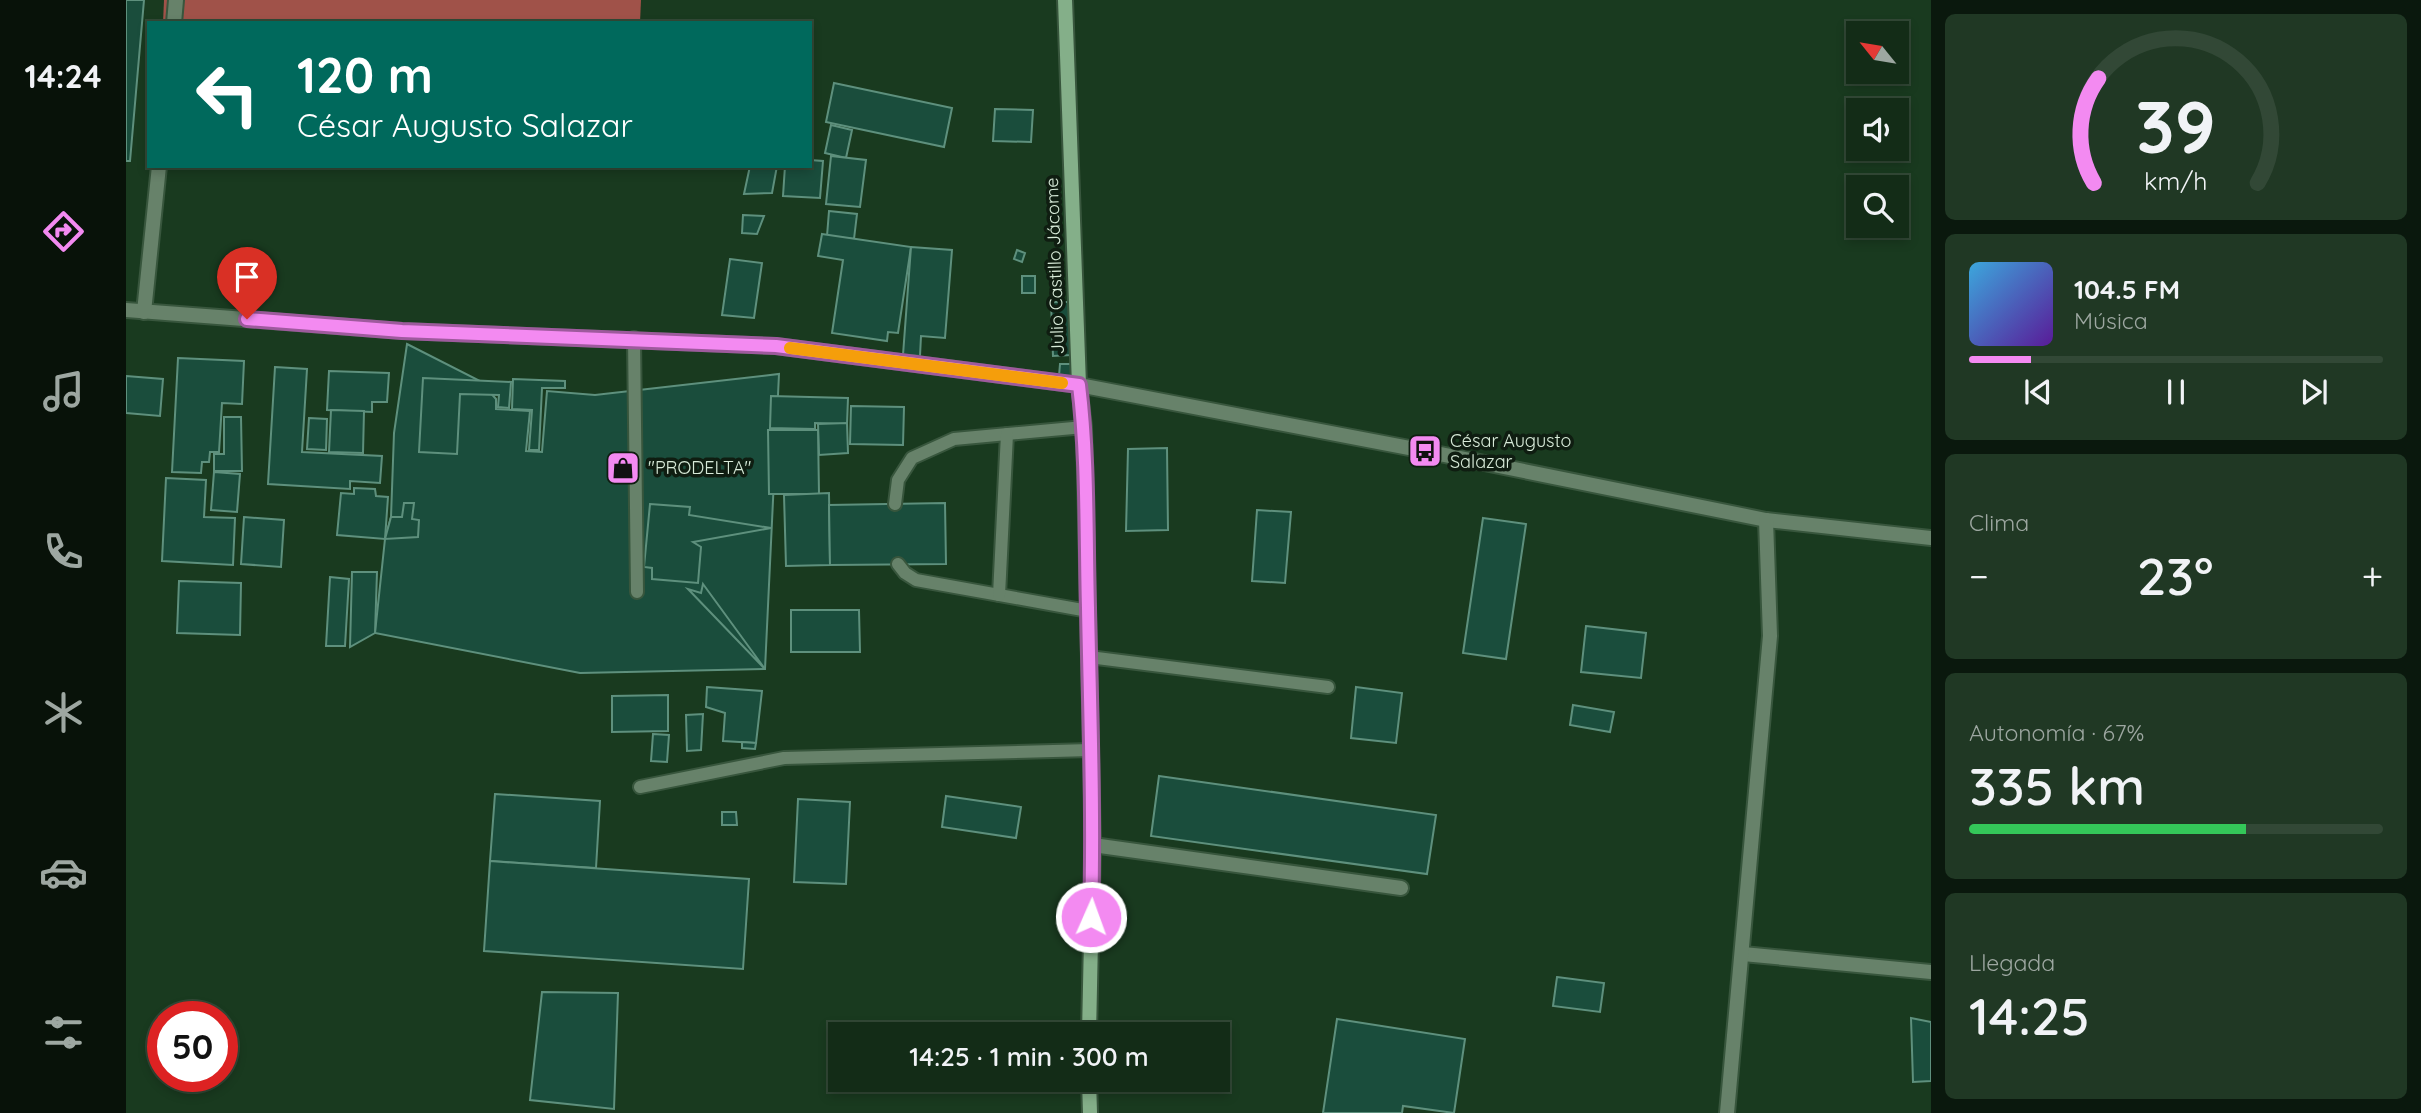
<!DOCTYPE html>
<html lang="es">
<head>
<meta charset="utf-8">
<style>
	body { margin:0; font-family:Quicksand,sans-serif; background:#203824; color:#f1f3f6; height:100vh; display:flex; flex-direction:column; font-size:26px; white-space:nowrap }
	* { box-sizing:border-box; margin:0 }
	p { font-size:23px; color:#9da7a1 }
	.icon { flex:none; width:38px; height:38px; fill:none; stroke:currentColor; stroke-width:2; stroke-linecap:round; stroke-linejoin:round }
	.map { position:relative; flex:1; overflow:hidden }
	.details { display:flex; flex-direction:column; gap:14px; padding:14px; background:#0a180d; width:490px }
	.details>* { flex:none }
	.top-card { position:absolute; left:21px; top:21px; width:665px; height:147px; border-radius:0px; box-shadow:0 4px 10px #0003,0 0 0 2px #324836; background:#00695c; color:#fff; overflow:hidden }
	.needle { width:46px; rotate:300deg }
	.buttons { position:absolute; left:1720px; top:21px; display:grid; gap:14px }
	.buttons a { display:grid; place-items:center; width:63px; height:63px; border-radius:0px; background:#132c17; box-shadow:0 4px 10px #0003,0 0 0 2px #324836; font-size:35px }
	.speed { position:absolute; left:21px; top:1001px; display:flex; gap:14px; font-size:35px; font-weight:700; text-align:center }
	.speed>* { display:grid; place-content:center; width:91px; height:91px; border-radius:50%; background:#132c17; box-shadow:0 4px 10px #0003,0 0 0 2px #324836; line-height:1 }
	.speed .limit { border:10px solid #d22; background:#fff; color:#111 }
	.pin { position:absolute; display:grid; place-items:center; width:60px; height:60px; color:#fff; margin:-72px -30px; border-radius:50% 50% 50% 0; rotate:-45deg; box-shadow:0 0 7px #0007 }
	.pin .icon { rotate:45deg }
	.me { position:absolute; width:77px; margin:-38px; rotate:2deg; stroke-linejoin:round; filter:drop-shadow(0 0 5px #0008) }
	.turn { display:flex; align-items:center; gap:24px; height:147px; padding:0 35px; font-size:32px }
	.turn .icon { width:91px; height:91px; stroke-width:2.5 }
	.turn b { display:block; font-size:49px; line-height:60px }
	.big { font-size:52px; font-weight:600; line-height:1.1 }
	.details .tile { flex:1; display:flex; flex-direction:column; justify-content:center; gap:10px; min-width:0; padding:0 24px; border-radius:10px; background:#203824 }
	.details .dial { align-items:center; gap:0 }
	.dial svg { height:182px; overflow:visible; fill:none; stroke:#324836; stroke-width:7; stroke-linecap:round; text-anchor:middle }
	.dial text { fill:#f1f3f6; stroke:none }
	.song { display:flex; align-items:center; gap:21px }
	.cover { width:84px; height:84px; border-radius:10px; background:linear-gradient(135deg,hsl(200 70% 55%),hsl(270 70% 35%)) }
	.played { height:7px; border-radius:4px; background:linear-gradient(90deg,#f38af1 15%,#324836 15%) }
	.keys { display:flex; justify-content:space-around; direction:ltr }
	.heat { display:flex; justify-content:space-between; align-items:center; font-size:38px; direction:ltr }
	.charge { height:10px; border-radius:5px; background:linear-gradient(90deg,#34c759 67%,#324836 0) }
	.trip { position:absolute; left:702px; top:1022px; width:402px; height:70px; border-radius:0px; background:#132c17; box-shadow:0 4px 10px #0003,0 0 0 2px #324836; font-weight:600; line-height:70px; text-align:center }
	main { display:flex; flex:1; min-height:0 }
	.menu { display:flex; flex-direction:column; width:126px; justify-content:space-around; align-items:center; background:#081209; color:#9da7a1 }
	.menu .icon { width:49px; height:49px }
	.menu .selected { color:#f38af1 }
	.menu b { font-size:32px; color:#f1f3f6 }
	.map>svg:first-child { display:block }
	.forest { fill:#a05249 }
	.building { fill:#1a4d3c; stroke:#5e907d; stroke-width:2 }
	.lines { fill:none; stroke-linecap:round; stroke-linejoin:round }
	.service-casing { stroke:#38563d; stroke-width:16 }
	.minor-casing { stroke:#38563d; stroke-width:18 }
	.secondary-casing { stroke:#38563d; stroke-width:18 }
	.service { stroke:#67826a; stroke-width:12 }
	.minor { stroke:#67826a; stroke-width:14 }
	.secondary { stroke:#84af89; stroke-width:14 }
	.route-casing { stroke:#9e5a9d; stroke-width:18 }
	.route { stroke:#f38af1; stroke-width:12 }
	.slow { stroke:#f59e0b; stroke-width:12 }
	.labels { text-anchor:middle; stroke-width:7; stroke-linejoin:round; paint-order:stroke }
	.street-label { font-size:18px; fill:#d8ebd9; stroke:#0f1d11 }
	.poi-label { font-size:18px; fill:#d8ebd9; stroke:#0f1d11; text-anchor:start }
</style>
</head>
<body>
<main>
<nav class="menu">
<b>14:24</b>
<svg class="icon selected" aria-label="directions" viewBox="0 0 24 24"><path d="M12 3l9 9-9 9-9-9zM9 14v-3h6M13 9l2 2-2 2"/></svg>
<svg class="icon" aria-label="music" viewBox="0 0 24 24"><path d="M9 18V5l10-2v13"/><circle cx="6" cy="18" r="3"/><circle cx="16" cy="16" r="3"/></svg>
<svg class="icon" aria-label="phone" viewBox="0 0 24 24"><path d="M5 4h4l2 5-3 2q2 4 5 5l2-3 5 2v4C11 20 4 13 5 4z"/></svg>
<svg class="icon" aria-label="climate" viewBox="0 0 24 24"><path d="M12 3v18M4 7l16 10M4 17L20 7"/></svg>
<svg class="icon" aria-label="car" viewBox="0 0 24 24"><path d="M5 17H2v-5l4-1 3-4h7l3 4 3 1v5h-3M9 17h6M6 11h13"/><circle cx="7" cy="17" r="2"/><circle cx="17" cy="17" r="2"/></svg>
<svg class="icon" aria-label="filters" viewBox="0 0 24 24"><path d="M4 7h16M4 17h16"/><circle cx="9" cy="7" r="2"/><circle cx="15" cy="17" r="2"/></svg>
</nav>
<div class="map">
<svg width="1805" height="1113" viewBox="0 0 1805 1113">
	<rect width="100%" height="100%" fill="#193a1f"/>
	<polygon class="forest" points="38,0 515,0 514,23 37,23"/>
	<g class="building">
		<polygon points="0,0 18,0 4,161 0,161"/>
		<polygon points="708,83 826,108 818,147 700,122"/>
		<polygon points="869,109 907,110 905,142 867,141"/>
		<polygon points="705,125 726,130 720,158 699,153"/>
		<polygon points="705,156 740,160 734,207 700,204"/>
		<polygon points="684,160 697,161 694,198 657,196 659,166 684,166"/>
		<polygon points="624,166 651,166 646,193 618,194"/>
		<polygon points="703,211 731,214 728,239 701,236"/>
		<polygon points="617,215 638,216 631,234 616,233"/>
		<polygon points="696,234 785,247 772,333 762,332 761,341 706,333 717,260 692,256"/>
		<polygon points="785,247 826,250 819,338 795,336 794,356 777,355"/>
		<polygon points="891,250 899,253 896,262 888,259"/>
		<polygon points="604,259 636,263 628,318 596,315"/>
		<rect x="896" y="276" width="13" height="17"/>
		<polygon points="925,302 943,302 945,355 927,356"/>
		<polygon points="281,344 354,381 370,399 370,409 404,411 400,451 416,452 421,391 469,395 653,374 639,669 454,673 249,633 259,539 265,517 268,433"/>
		<polygon points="52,358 118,361 116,404 96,403 93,452 84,452 83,462 76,462 75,473 46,472"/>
		<polygon points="934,364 945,364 945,376 933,376"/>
		<polygon points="149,367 181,369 176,452 256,456 254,483 224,481 224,489 142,484"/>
		<polygon points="203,371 263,373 261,402 246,402 246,412 201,410"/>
		<polygon points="0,376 37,379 34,416 0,413"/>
		<polygon points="297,378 385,382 383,408 372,407 373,395 334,394 331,454 293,452"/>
		<polygon points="387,379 439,381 439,388 416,388 413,450 403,450 406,410 386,409"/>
		<polygon points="645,396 722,398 721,424 689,423 689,429 644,428"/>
		<polygon points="725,406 778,407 777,445 724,444"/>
		<polygon points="205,410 238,411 237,453 203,452"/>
		<polygon points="98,417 115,417 116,471 88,471 88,454 98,454"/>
		<polygon points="183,418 201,419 200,450 181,449"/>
		<polygon points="721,423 722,453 693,455 692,424"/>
		<polygon points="642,430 692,430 693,494 643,494"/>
		<polygon points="1041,448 1042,530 1000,531 1002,449"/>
		<polygon points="88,472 114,474 111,512 85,510"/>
		<polygon points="40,478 80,480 78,517 109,518 107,565 36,561"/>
		<polygon points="228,488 249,489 250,496 262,497 259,539 211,535 215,493 228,494"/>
		<polygon points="703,493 704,565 660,566 658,495"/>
		<polygon points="278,503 288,503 286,519 293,520 292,537 259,539 265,517 276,517"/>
		<polygon points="819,503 820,564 704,565 703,505"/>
		<polygon points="524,504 564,507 563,515 645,528 567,542 575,547 572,583 526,579 526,568 518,567"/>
		<polygon points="1131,510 1165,512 1159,583 1126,581"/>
		<polygon points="118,517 158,520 155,567 115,564"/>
		<polygon points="1357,518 1400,524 1380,659 1337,653"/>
		<polygon points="226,572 251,572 249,633 224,647"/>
		<polygon points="204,577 223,579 219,646 200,646"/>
		<polygon points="53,581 115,583 114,635 51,633"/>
		<polygon points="577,584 639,669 562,589 575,593"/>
		<polygon points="665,610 733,610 734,652 665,652"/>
		<polygon points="1460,626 1520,633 1515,678 1455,672"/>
		<polygon points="581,687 636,691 630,743 597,741 599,713 580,707"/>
		<polygon points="1230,687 1276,693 1270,743 1225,738"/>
		<polygon points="542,695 542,731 486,732 486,696"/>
		<polygon points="1447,705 1488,712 1484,732 1444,725"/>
		<polygon points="577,714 575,750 561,751 560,715"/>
		<polygon points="527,734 543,735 541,762 525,761"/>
		<polygon points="616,742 630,743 629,749 616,748"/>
		<polygon points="1033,776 1310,815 1301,874 1025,836"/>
		<polygon points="369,794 474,801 470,868 364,861"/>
		<polygon points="820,796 895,807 890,838 816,827"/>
		<polygon points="672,799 724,802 720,884 668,882"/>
		<polygon points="596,812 610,812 611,825 596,825"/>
		<polygon points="364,861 623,879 617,969 358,951"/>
		<polygon points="1431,977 1478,983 1474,1012 1427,1006"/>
		<polygon points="416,992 492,993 488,1109 404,1100"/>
		<polygon points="1785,1018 1805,1022 1805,1081 1787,1082"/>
		<polygon points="1211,1019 1339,1039 1328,1113 1277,1106 1276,1113 1197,1113"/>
	</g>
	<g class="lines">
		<defs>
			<g id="service">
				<polyline points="508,338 511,592"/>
				<polyline points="769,504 772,480 786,458 828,439 958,427"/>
				<polyline points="772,564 779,573 790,580 962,611"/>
				<polyline points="873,595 881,434"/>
				<polyline points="963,657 1202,687"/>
				<polyline points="514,787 658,758 965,750"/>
			</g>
			<g id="minor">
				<polyline points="48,23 50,0"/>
				<polyline points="0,310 276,331 650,346 953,385 1299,451 1640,520 1805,538"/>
				<polyline points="18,312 33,166"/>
				<polyline points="967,845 1275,888"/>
				<polyline points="1617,954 1805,972"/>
				<polyline points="1601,1113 1644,636 1640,520"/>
			</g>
			<g id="secondary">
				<polyline points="939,0 953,385 958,427 967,845 963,1034"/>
				<polyline points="963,1080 964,1113"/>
			</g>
		</defs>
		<use href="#service" class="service-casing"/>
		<use href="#minor" class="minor-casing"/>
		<use href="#secondary" class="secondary-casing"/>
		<use href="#service" class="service"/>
		<use href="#minor" class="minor"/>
		<use href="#secondary" class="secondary"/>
	</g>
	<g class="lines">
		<defs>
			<path id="route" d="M 121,319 L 276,331 L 650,346 L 953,385 C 962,459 960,534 962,608 C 964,711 968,814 965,917"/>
		</defs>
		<use href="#route" class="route-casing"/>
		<use href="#route" class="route"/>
		<polyline class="slow" points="664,348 936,383"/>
	</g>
	<defs>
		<symbol id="bus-square" viewBox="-11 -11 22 22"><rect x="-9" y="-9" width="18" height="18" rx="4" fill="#f38af1" stroke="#0f1d11"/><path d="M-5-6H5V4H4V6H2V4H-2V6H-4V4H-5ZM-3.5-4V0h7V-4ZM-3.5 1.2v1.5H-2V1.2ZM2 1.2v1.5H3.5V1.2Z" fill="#111"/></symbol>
		<symbol id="shop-square" viewBox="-11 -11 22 22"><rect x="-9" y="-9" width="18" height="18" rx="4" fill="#f38af1" stroke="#0f1d11"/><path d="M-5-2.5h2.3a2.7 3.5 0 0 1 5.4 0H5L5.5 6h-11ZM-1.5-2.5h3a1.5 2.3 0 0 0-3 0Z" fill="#111"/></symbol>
	</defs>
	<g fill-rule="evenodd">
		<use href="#bus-square" x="1280" y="432" width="38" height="38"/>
		<use href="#shop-square" x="478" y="449" width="38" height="38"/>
	</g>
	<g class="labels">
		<g class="street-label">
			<text transform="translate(929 266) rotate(-92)" y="6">Julio Castillo Jácome</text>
		</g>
		<g class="poi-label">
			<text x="1324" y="447">César Augusto<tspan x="1324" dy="21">Salazar</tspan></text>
			<text x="522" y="474">"PRODELTA"</text>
		</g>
	</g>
</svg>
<div class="buttons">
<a><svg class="needle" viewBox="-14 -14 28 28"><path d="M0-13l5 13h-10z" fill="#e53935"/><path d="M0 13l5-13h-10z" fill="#9da7a1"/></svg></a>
<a><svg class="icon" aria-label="sound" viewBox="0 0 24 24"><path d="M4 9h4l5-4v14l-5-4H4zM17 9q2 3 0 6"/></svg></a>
<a><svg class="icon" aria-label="search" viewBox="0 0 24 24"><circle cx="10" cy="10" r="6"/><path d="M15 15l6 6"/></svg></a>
</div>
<div class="speed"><div class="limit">50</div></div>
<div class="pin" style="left:121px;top:319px;background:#d93025"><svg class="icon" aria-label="arrive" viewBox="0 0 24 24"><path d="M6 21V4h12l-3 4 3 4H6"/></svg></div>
<svg class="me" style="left:965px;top:917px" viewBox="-20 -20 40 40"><circle r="17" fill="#f38af1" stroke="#fff" stroke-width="3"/><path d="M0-11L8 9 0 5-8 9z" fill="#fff"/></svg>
<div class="trip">14:25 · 1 min · 300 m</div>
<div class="top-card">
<div class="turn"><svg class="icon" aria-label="left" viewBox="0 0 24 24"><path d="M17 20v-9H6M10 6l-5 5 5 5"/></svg><div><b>120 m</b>César Augusto Salazar</div></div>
</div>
</div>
<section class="details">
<div class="tile dial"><svg viewBox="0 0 100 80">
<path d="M14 69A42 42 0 1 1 86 69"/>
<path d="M14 69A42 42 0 0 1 16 23" stroke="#f38af1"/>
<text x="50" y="56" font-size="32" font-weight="700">39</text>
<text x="50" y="72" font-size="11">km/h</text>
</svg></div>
<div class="tile">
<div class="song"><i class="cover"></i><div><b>104.5 FM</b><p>Música</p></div></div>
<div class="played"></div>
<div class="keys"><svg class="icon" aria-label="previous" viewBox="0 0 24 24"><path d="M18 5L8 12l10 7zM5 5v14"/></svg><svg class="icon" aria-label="pause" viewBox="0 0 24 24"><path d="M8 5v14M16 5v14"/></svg><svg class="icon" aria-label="next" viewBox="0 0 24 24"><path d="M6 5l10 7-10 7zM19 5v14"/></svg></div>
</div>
<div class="tile"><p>Clima</p>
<div class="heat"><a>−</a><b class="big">23°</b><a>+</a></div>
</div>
<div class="tile"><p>Autonomía · 67%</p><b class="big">335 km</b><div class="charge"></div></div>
<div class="tile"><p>Llegada</p><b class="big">14:25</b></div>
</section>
</main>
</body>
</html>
